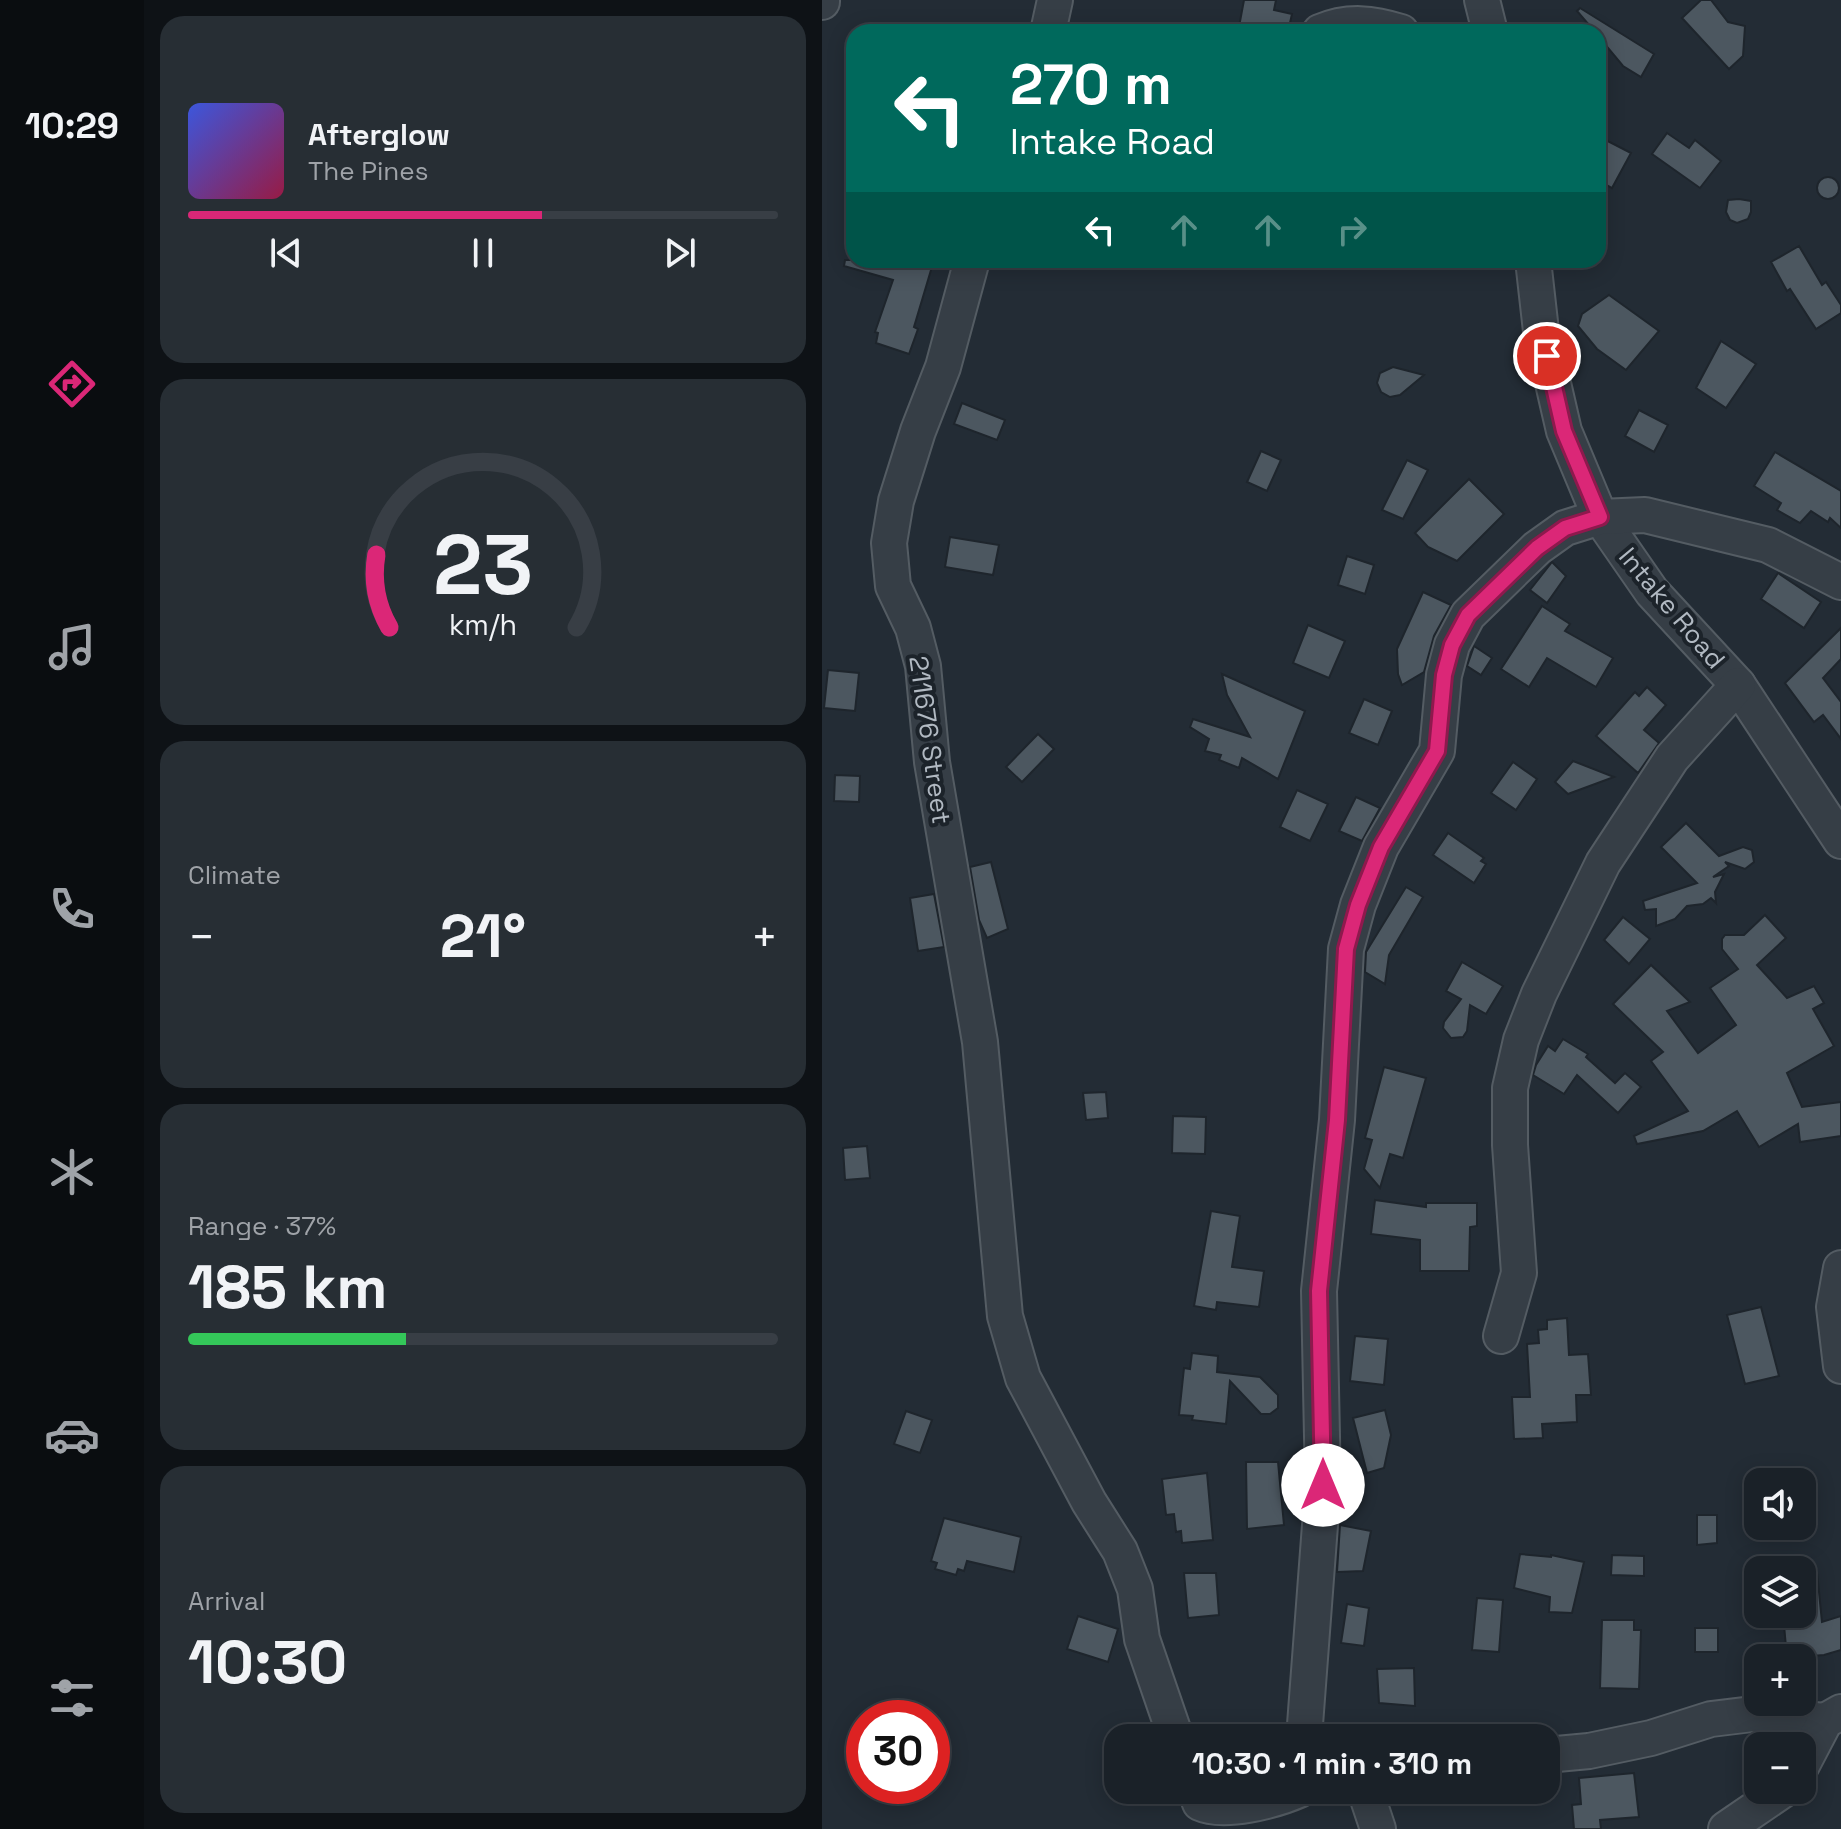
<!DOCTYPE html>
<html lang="en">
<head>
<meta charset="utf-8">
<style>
	body { margin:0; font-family:"Space Grotesk",sans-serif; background:#272e34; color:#f1f3f6; height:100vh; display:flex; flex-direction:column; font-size:30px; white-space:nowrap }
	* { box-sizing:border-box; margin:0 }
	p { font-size:26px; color:#9fa3a8 }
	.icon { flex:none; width:44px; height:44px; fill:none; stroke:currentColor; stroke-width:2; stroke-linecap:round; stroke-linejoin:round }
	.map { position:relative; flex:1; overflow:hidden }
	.drawer { display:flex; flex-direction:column; gap:16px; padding:16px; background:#0e1216; width:678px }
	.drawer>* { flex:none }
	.hud { position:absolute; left:24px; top:24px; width:760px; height:244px; border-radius:24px; box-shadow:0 4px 20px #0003,0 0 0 2px #383e45; background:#00695c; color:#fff; overflow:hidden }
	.buttons { position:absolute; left:922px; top:1468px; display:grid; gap:16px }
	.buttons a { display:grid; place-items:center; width:72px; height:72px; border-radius:16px; background:#1a2128; box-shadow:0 4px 20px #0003,0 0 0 2px #383e45; font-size:40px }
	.speed { position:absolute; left:24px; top:1700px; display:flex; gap:16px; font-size:40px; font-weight:700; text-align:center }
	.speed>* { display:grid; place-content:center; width:104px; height:104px; border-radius:50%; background:#1a2128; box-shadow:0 4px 20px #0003,0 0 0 2px #383e45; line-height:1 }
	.speed .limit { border:12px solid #d22; background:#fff; color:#111 }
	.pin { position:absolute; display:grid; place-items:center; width:68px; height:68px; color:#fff; margin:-34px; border:4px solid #fff; border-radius:50%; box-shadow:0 2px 8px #0007 }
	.me { position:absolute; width:88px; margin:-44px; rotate:0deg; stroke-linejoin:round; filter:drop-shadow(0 0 6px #0008) }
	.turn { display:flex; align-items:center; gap:28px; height:168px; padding:0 32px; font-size:36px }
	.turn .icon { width:104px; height:104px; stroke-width:2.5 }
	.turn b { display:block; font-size:56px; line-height:68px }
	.lanes { display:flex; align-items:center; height:76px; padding:0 32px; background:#0003; justify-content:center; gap:40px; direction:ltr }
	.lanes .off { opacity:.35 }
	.big { font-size:60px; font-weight:700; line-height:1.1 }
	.drawer .widget { flex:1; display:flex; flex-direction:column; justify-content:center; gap:12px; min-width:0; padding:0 28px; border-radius:24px; background:#272e34 }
	.drawer .dial { align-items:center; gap:0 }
	.dial svg { height:208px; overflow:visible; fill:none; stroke:#383e45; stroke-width:7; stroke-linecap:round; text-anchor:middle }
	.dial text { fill:#f1f3f6; stroke:none }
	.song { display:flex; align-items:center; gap:24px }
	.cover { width:96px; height:96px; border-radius:12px; background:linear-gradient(135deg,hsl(230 70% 55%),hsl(340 70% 35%)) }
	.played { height:8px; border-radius:4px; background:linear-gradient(90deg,#db2777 60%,#383e45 60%) }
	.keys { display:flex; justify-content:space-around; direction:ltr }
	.heat { display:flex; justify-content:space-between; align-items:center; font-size:44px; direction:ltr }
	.charge { height:12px; border-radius:6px; background:linear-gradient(90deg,#34c759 37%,#383e45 0) }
	.trip { position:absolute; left:282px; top:1724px; width:456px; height:80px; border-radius:24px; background:#1a2128; box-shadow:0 4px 20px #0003,0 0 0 2px #383e45; font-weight:700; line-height:80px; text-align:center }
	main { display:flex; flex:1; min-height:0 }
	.menu { display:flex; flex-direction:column; width:144px; justify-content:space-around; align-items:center; background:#0a0d10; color:#9fa3a8 }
	.menu .icon { width:56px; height:56px }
	.menu .active { color:#db2777 }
	.menu b { font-size:36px; color:#f1f3f6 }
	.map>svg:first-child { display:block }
	.building { fill:#4c5760; stroke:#1e252c; stroke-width:2 }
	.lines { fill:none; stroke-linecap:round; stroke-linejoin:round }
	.minor-casing { stroke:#545c63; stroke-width:38 }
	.minor { stroke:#363e46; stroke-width:34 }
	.route-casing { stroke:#8e194d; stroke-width:20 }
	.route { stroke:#db2777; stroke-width:14 }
	.labels { text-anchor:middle; stroke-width:8; stroke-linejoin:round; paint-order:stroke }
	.street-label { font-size:26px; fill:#b1b9c2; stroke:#1c232a }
</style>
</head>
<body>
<main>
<nav class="menu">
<b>10:29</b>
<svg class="icon active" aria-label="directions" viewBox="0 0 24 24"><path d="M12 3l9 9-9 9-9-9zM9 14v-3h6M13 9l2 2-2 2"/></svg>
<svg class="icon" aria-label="music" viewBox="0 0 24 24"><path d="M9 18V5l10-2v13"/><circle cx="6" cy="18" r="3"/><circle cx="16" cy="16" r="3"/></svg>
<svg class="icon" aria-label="phone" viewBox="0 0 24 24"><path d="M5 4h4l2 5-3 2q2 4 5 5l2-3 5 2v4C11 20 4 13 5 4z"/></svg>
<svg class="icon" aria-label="climate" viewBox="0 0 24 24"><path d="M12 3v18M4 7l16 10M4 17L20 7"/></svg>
<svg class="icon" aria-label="car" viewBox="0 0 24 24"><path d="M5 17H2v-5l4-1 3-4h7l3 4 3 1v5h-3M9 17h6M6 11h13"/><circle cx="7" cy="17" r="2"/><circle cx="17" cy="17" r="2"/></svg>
<svg class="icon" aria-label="filters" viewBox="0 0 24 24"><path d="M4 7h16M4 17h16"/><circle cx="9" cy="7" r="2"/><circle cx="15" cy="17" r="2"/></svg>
</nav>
<section class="drawer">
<div class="widget">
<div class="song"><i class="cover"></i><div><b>Afterglow</b><p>The Pines</p></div></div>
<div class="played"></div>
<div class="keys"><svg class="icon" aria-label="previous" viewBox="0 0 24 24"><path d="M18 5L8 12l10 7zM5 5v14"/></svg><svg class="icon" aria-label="pause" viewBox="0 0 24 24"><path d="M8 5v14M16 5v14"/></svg><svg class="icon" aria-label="next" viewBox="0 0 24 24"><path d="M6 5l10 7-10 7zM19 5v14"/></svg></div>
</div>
<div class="widget dial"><svg viewBox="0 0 100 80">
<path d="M14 69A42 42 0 1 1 86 69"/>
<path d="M14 69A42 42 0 0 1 9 41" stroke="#db2777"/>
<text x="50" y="56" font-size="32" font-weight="700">23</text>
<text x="50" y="72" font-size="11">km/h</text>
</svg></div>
<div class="widget"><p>Climate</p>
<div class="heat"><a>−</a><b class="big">21°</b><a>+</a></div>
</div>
<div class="widget"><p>Range · 37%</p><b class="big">185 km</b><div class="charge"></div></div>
<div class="widget"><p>Arrival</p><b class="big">10:30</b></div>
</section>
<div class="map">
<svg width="1019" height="1829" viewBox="0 0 1019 1829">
	<rect width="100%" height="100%" fill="#232c35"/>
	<g class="building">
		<polygon points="422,0 454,0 452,10 470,14 466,32 416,32"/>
		<polygon points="879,0 889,0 906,22 923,26 921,56 907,69 860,18"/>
		<polygon points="758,8 832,54 819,77 801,66 776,36 776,32 773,32 755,11"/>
		<polygon points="845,133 867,148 873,140 899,161 878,188 830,154"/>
		<polygon points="776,136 809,153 790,188 776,180"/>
		<circle cx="1006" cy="188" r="11"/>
		<polygon points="917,199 929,201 929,212 926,219 915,223 908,220 904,212 906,200"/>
		<polygon points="977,246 1000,285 1004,282 1019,305 1019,313 994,329 968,289 965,291 949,262"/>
		<polygon points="23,260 112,260 92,327 96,329 87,354 54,343 56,333 53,332 71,280 22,266"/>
		<polygon points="787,295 837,331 804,370 775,349 756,326 760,314"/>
		<polygon points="899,341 934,364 904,408 874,388"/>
		<polygon points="571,367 602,375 578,395 568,397 559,392 555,383 558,373"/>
		<polygon points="140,403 183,420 175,440 132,424"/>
		<polygon points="817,410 846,425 832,452 803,436"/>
		<polygon points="439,451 459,460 445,491 425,482"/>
		<polygon points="953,452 1019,491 1019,528 1008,518 1006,522 989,511 978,523 955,510 959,503 932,486"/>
		<polygon points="585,460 606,470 581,519 560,510"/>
		<polygon points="647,479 682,514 635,561 606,547 593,533"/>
		<polygon points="128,537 177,545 171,575 123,567"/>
		<polygon points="525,556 552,565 543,594 516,585"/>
		<polygon points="730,562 744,576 725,603 708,590"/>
		<polygon points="956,573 999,602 982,628 939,599"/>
		<polygon points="601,592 629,605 612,636 602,672 580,685 576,674 575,649"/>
		<polygon points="720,606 748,624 743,631 791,658 774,687 725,658 707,687 679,669"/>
		<polygon points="486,625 523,641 507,678 471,663"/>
		<polygon points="1019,628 1019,659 1001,678 1019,702 1019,739 1001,715 992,722 963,683"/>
		<polygon points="652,646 670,658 659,675 645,666"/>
		<polygon points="6,670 37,673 33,711 2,708"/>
		<polygon points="400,674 483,711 456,779 420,758 417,768 397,760 399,755 383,751 387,739 368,727 371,719 428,737 405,695"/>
		<polygon points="825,687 844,705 822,730 837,743 816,773 774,736 813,692 817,696"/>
		<polygon points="542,699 570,711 556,745 527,733"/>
		<polygon points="216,734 232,749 200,782 184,767"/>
		<polygon points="751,761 792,777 746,794 733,782"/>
		<polygon points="691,762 715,779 694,810 669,793"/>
		<polygon points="13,775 38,776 37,802 12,801"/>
		<polygon points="475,790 506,804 488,841 458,827"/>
		<polygon points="534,797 558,808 540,841 517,831"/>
		<polygon points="864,823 897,856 921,847 930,850 932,862 923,869 903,862 907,866 891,877 902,874 893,892 894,903 889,898 881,904 865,906 853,919 834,926 834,909 823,910 821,901 875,883 839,847"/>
		<polygon points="626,833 662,858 659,861 664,864 652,883 611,855"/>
		<polygon points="169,862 186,929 165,938 157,920 148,867"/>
		<polygon points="584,887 601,897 567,955 563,984 543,972 544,952"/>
		<polygon points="112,894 122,947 96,951 88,898"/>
		<polygon points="943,915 964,938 935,965 965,998 992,986 1002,1003 991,1009 1012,1046 965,1073 980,1107 1019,1102 1019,1136 978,1142 976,1124 937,1147 915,1111 881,1131 815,1144 812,1136 866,1111 829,1061 841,1052 791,1004 829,965 868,1002 845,1011 876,1053 914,1025 888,988 916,969 900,949 900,939 903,935 922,935"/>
		<polygon points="801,917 828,939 807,964 782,940"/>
		<polygon points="640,962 681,986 664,1014 648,1005 645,1031 641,1037 629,1038 621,1028 622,1022 639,999 624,991"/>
		<polygon points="741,1039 766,1054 764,1057 793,1083 803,1073 819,1087 796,1113 755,1075 742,1094 711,1075 714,1065 726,1046 733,1051"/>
		<polygon points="562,1067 604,1078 581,1158 568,1154 558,1188 542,1169 550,1140 543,1138"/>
		<polygon points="284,1092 286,1118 264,1120 261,1093"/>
		<polygon points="351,1116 384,1117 383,1154 350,1153"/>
		<polygon points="45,1146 48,1178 23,1180 21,1148"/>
		<polygon points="553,1200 604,1207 604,1203 655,1203 655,1226 648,1227 647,1271 598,1271 598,1240 549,1234"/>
		<polygon points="389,1211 418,1216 410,1267 442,1271 437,1307 395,1302 394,1310 372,1306"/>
		<polygon points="939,1307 957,1376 923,1384 905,1315"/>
		<polygon points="745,1318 747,1355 766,1354 769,1395 754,1395 755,1422 720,1424 721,1438 692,1439 690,1397 708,1397 705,1344 717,1343 716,1330 725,1329 725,1320"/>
		<polygon points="533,1336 566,1339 562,1385 528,1381"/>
		<polygon points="370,1353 396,1356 395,1372 438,1377 456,1395 456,1408 448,1414 439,1414 408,1381 404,1424 370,1420 371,1416 357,1415 362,1368 368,1369"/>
		<polygon points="563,1410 569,1435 562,1468 545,1473 531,1418"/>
		<polygon points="84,1411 110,1420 98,1453 72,1444"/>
		<polygon points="424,1462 456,1462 462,1525 425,1529"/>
		<polygon points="385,1473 391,1540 360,1543 359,1531 354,1532 352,1514 344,1515 340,1479"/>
		<polygon points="875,1515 895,1515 895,1543 875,1545"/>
		<polygon points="122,1518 199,1537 192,1572 145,1561 142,1571 136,1569 134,1575 113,1569 115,1563 109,1561"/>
		<polygon points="518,1525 549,1531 541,1571 515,1572"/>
		<polygon points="698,1554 729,1557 729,1555 762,1562 750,1613 727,1612 728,1597 692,1588"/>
		<polygon points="790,1555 822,1556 822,1576 789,1575"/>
		<polygon points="995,1572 1000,1622 1019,1616 1019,1650 1002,1655 965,1658 961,1614 980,1614 980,1573"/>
		<polygon points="362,1573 394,1573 397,1615 366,1618"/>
		<polygon points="655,1598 681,1600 677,1652 650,1650"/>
		<polygon points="525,1604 547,1608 542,1646 519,1643"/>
		<polygon points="256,1616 296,1629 286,1662 245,1649"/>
		<polygon points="780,1620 812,1620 812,1630 819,1630 817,1689 778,1688"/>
		<rect x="873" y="1628" width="23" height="24"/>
		<polygon points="592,1668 593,1706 557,1703 555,1669"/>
		<polygon points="812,1773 817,1817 778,1820 779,1829 752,1829 750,1805 759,1804 757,1778"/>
	</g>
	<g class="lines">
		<defs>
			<g id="minor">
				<polyline points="660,0 668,32"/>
				<polyline points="0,2 0,0"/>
				<polyline points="226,32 233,0"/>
				<path d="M 498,32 C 526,20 551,23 579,32"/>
				<polyline points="150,260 121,367 96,431 74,501 67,543 71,586 91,628 101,666 110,762 158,1042 183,1316 201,1378 267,1502 298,1551 313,1589 320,1639 354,1738"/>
				<polyline points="711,260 719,331 742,431 778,517 830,592 916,685 1019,841"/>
				<polyline points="1019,1268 1012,1307 1019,1366"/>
				<polyline points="679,1336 697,1273 688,1145 688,1088 699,1040 717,994 781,863 850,758 916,685"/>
				<polyline points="482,1738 501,1485 497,1291 515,1120 524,949 536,905 559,847 615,751 622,675 630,645 646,615 715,548 743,528 778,517 823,515 946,545 1019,582"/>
				<polyline points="724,1755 767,1751 829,1738 889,1719 930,1714 1003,1721"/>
				<polyline points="980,1765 1003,1721 1019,1712"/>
				<path d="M 373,1790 L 378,1803 C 402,1814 452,1801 477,1790"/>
				<polyline points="543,1790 556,1829"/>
				<polyline points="904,1829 961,1790"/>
			</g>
		</defs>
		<use href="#minor" class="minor-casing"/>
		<use href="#minor" class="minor"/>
	</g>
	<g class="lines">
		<defs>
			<polyline id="route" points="501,1485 497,1291 515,1120 524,949 536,905 559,847 615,751 622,675 630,645 646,615 715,548 743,528 778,517 742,431 725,356"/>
		</defs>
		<use href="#route" class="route-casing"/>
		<use href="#route" class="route"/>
	</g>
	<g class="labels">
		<g class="street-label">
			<text transform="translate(850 608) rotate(50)" y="9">Intake Road</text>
			<text transform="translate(108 740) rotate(82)" y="9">211676 Street</text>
		</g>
	</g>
</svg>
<div class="buttons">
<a><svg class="icon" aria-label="sound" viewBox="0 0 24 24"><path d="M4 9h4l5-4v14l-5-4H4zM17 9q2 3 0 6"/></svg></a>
<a><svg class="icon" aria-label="layers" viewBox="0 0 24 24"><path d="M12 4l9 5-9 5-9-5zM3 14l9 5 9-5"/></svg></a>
<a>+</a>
<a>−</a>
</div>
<div class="speed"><div class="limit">30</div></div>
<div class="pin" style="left:725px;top:356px;background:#d93025"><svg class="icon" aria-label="arrive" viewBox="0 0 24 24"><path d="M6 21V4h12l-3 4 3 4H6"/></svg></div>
<svg class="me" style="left:501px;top:1485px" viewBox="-20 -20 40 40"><circle r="19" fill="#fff"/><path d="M0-13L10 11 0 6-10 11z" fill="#db2777"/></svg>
<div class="trip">10:30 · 1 min · 310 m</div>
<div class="hud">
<div class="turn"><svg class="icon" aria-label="left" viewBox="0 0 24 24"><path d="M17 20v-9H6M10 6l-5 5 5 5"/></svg><div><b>270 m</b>Intake Road</div></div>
<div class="lanes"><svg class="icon" aria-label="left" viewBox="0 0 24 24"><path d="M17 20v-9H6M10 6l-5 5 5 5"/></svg><svg class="icon off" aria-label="ahead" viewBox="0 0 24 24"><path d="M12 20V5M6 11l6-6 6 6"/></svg><svg class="icon off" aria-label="ahead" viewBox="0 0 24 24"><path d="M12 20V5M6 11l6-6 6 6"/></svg><svg class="icon off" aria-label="right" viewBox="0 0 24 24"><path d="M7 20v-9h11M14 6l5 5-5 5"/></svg></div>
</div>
</div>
</main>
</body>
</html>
